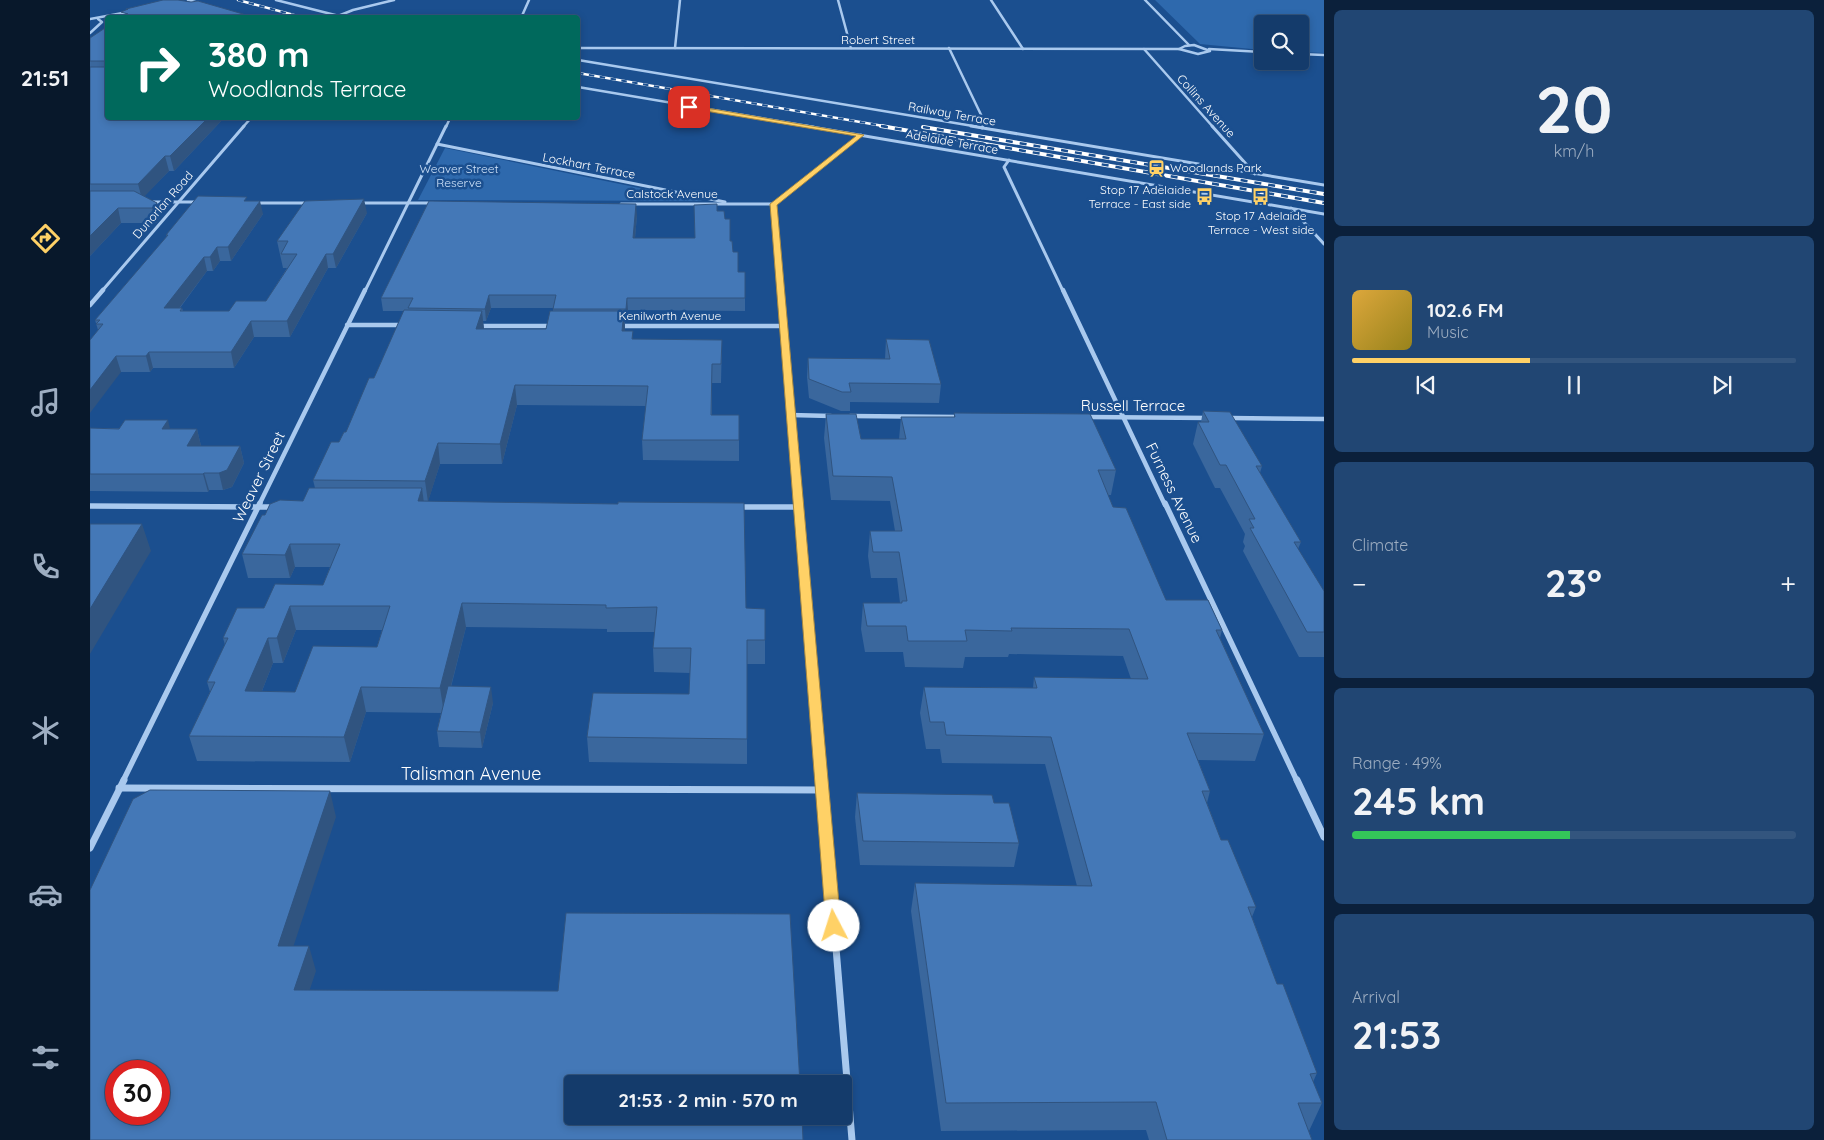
<!DOCTYPE html>
<html lang="en">
<head>
<meta charset="utf-8">
<style>
	body { margin:0; font-family:Quicksand,sans-serif; background:#214673; color:#f1f3f6; height:100vh; display:flex; flex-direction:column; font-size:19px; white-space:nowrap }
	* { box-sizing:border-box; margin:0 }
	p { font-size:16px; color:#9dadc1 }
	.icon { flex:none; width:28px; height:28px; fill:none; stroke:currentColor; stroke-width:2; stroke-linecap:round; stroke-linejoin:round }
	.map { position:relative; flex:1; overflow:hidden }
	.panel { display:flex; flex-direction:column; gap:10px; padding:10px; background:#0b203b; width:500px }
	.panel>* { flex:none }
	.hud { position:absolute; left:15px; top:15px; width:475px; height:105px; border-radius:5px; box-shadow:0 2px 8px #0003,0 0 0 1px #33557e; background:#00695c; color:#fff; overflow:hidden }
	.controls { position:absolute; left:1164px; top:15px; display:grid; gap:10px }
	.controls a { display:grid; place-items:center; width:55px; height:55px; border-radius:5px; background:#143b6b; box-shadow:0 2px 8px #0003,0 0 0 1px #33557e; font-size:25px }
	.speed { position:absolute; left:15px; top:1060px; display:flex; gap:10px; font-size:25px; font-weight:700; text-align:center }
	.speed>* { display:grid; place-content:center; width:65px; height:65px; border-radius:50%; background:#143b6b; box-shadow:0 2px 8px #0003,0 0 0 1px #33557e; line-height:1 }
	.speed .limit { border:8px solid #d22; background:#fff; color:#111 }
	.pin { position:absolute; display:grid; place-items:center; width:42px; height:42px; color:#fff; margin:-21px; border-radius:10px; box-shadow:0 2px 8px #0006 }
	.me { position:absolute; width:55px; margin:-28px; rotate:355deg; stroke-linejoin:round; filter:drop-shadow(0 0 4px #0008) }
	.turn { display:flex; align-items:center; gap:18px; height:105px; padding:0 20px; font-size:22px }
	.turn .icon { width:65px; height:65px; stroke-width:2.5 }
	.turn b { display:block; font-size:35px; line-height:42px }
	.big { font-size:38px; font-weight:700; line-height:1.1 }
	.panel .card { flex:1; display:flex; flex-direction:column; justify-content:center; gap:8px; min-width:0; padding:0 18px; border-radius:8px; background:#214673 }
	.panel .dial { align-items:center; gap:0 }
	.dial b { font-size:65px; line-height:1 }
	.song { display:flex; align-items:center; gap:15px }
	.cover { width:60px; height:60px; border-radius:8px; background:linear-gradient(135deg,hsl(40 70% 55%),hsl(50 70% 35%)) }
	.played { height:5px; border-radius:2px; background:linear-gradient(90deg,#ffd166 40%,#33557e 40%) }
	.keys { display:flex; justify-content:space-around; direction:ltr }
	.heat { display:flex; justify-content:space-between; align-items:center; font-size:28px; direction:ltr }
	.charge { height:8px; border-radius:4px; background:linear-gradient(90deg,#34c759 49%,#33557e 0) }
	.trip { position:absolute; left:474px; top:1075px; width:288px; height:50px; border-radius:5px; background:#143b6b; box-shadow:0 2px 8px #0003,0 0 0 1px #33557e; font-weight:700; line-height:50px; text-align:center }
	main { display:flex; flex:1; min-height:0 }
	.tab-bar { display:flex; flex-direction:column; width:90px; justify-content:space-around; align-items:center; background:#08182b; color:#9dadc1 }
	.tab-bar .icon { width:35px; height:35px }
	.tab-bar .current { color:#ffd166 }
	.tab-bar b { font-size:22px; color:#f1f3f6 }
	.map>svg:first-child { display:block }
	.green { fill:#2e69ad }
	.lines { fill:none; stroke-linecap:round; stroke-linejoin:round }
	.minor-far4 { stroke:#a9c9ee; stroke-width:2.5 }
	.minor-far3 { stroke:#a9c9ee; stroke-width:3 }
	.minor-far2 { stroke:#a9c9ee; stroke-width:4.5 }
	.minor-far1 { stroke:#a9c9ee; stroke-width:5.5 }
	.minor { stroke:#a9c9ee; stroke-width:7 }
	.rail-far1-casing { stroke:#fff; stroke-width:2.5 }
	.rail-casing { stroke:#fff; stroke-width:4 }
	.rail-far1 { stroke:#1b4f8f; stroke-width:2; stroke-dasharray:5.5; stroke-linecap:butt }
	.rail { stroke:#1b4f8f; stroke-width:2.5; stroke-dasharray:7; stroke-linecap:butt }
	.wall { fill:#3a679d; fill-rule:evenodd }
	.shaded-wall { fill:#305480 }
	.building { fill:#4478b7; stroke:#305480; fill-rule:evenodd }
	.route { fill:#ffd166; stroke:#a68842 }
	.labels { text-anchor:middle; stroke-width:5; stroke-linejoin:round; paint-order:stroke }
	.far-street-label { font-size:12px; fill:#fff; stroke:#1b4f8f }
	.far-poi-label { font-size:12px; fill:#fff; stroke:#1b4f8f; text-anchor:start }
	.far-park-label { font-size:12px; fill:#cfe3fa; stroke:#1b4f8f }
	.street-label { font-size:15px; fill:#fff; stroke:#1b4f8f }
	.near-street-label { font-size:18px; fill:#fff; stroke:#1b4f8f }
</style>
</head>
<body>
<main>
<nav class="tab-bar">
<b>21:51</b>
<svg class="icon current" aria-label="directions" viewBox="0 0 24 24"><path d="M12 3l9 9-9 9-9-9zM9 14v-3h6M13 9l2 2-2 2"/></svg>
<svg class="icon" aria-label="music" viewBox="0 0 24 24"><path d="M9 18V5l10-2v13"/><circle cx="6" cy="18" r="3"/><circle cx="16" cy="16" r="3"/></svg>
<svg class="icon" aria-label="phone" viewBox="0 0 24 24"><path d="M5 4h4l2 5-3 2q2 4 5 5l2-3 5 2v4C11 20 4 13 5 4z"/></svg>
<svg class="icon" aria-label="climate" viewBox="0 0 24 24"><path d="M12 3v18M4 7l16 10M4 17L20 7"/></svg>
<svg class="icon" aria-label="car" viewBox="0 0 24 24"><path d="M5 17H2v-5l4-1 3-4h7l3 4 3 1v5h-3M9 17h6M6 11h13"/><circle cx="7" cy="17" r="2"/><circle cx="17" cy="17" r="2"/></svg>
<svg class="icon" aria-label="filters" viewBox="0 0 24 24"><path d="M4 7h16M4 17h16"/><circle cx="9" cy="7" r="2"/><circle cx="15" cy="17" r="2"/></svg>
</nav>
<div class="map">
<svg width="1234" height="1140" viewBox="0 0 1234 1140">
	<rect width="100%" height="100%" fill="#1b4f8f"/>
	<g class="green">
		<polygon points="1065,0 1234,0 1234,53 1210,52 1210,24 1172,24 1172,50 1110,44"/>
		<polygon points="355,148 613,201 328,200"/>
	</g>
	<g class="lines">
		<g class="minor-far4">
			<polyline points="98,0 109,3"/>
			<polyline points="186,0 257,18"/>
			<polyline points="748,0 761,48"/>
			<polyline points="901,0 933,49"/>
			<polyline points="1055,0 1099,45"/>
			<polyline points="248,16 263,10 304,0"/>
			<polyline points="431,18 439,0"/>
			<polyline points="0,19 38,12"/>
			<polyline points="0,33 12,22 8,19"/>
			<polygon points="1104,45 1120,51 1108,54 1089,49 1095,46"/>
			<polyline points="488,48 1089,49"/>
			<polyline points="585,48 590,0"/>
			<polyline points="859,48 894,121 892,127"/>
			<polyline points="1054,49 1123,127"/>
			<polyline points="1119,49 1172,52"/>
			<polyline points="1210,54 1234,55"/>
			<polyline points="488,60 889,127"/>
			<polyline points="488,87 724,127"/>
			<polyline points="153,127 161,118"/>
			<polyline points="356,127 360,118"/>
		</g>
		<g class="minor-far3">
			<polyline points="716,126 1234,214"/>
			<polyline points="881,126 1234,185"/>
			<polyline points="1122,126 1165,174"/>
			<polyline points="892,128 893,126"/>
			<polyline points="347,144 635,202"/>
			<polyline points="919,160 914,167 973,291"/>
			<polyline points="59,202 110,202"/>
			<polyline points="166,203 218,203"/>
			<polyline points="269,203 343,203"/>
			<polyline points="531,204 683,204"/>
			<polyline points="683,204 690,291"/>
			<polyline points="683,204 771,135"/>
			<polyline points="1201,208 1234,244"/>
			<polyline points="12,291 154,126"/>
			<polyline points="275,291 356,126"/>
		</g>
		<g class="minor-far2">
			<polyline points="690,290 708,505"/>
			<polyline points="973,290 1075,505"/>
			<polyline points="0,305 13,290"/>
			<polyline points="257,325 313,325"/>
			<polyline points="386,326 463,326"/>
			<polyline points="529,326 693,326"/>
			<polyline points="701,415 741,416"/>
			<polyline points="760,416 869,417"/>
			<polyline points="997,417 1119,418"/>
			<polyline points="1140,418 1234,419"/>
			<polyline points="169,505 275,290"/>
		</g>
		<g class="minor-far1">
			<polyline points="708,503 732,781"/>
			<polyline points="1075,503 1207,781"/>
			<polyline points="0,506 186,507"/>
			<polyline points="649,507 709,507"/>
			<polyline points="33,781 170,503"/>
		</g>
		<g class="minor">
			<polyline points="732,780 762,1140"/>
			<polyline points="1207,780 1234,837"/>
			<polyline points="29,788 732,790"/>
			<polyline points="0,848 34,780"/>
		</g>
		<defs>
			<g id="rail-far1">
				<polyline points="148,0 215,18"/>
				<polyline points="488,73 799,127"/>
			</g>
			<g id="rail">
				<polyline points="791,126 1234,203"/>
				<polyline points="833,127 1234,194"/>
			</g>
		</defs>
		<use href="#rail-far1" class="rail-far1-casing"/>
		<use href="#rail" class="rail-casing"/>
		<use href="#rail-far1" class="rail-far1"/>
		<use href="#rail" class="rail"/>
	</g>
	<g class="wall">
		<polygon points="18,26 18,118 134,118 84,171 79,171 54,196 67,203 70,218 66,223 31,223 0,256 0,38"/>
		<polygon points="158,201 173,214 141,261 130,261 123,271 117,271 90,308 92,308 93,311 139,311 176,301 197,268 193,268 187,241 277,213 246,268 238,268 200,337 164,337 144,368 63,368 60,372 31,372 8,330 5,320 77,237 76,235"/>
		<path d="M 627,211 L 635,219 L 643,252 L 655,298 L 655,311 L 538,310 L 536,322 L 535,322 L 535,331 L 543,339 L 632,340 L 631,383 L 622,383 L 622,415 L 649,415 L 649,461 L 553,460 L 552,440 L 556,406 L 427,405 L 412,464 L 350,464 L 338,501 L 656,608 L 675,640 L 675,664 L 657,664 L 657,764 L 499,762 L 497,737 L 599,694 L 600,673 L 564,672 L 563,648 L 565,632 L 517,632 L 517,629 L 376,627 L 361,687 L 403,703 L 392,748 L 349,747 L 347,731 L 351,713 L 276,712 L 260,762 L 107,761 L 99,736 L 120,692 L 117,682 L 135,645 L 133,638 L 174,608 L 233,585 L 240,567 L 205,567 L 200,578 L 158,578 L 152,554 L 175,515 L 213,501 L 225,488 L 223,480 L 256,432 L 284,378 L 314,311 L 293,311 L 291,298 L 547,215 L 545,238 L 605,238 ZM 401,308 L 463,308 L 463,311 L 456,329 L 394,329 L 393,321 L 396,321 ZM 206,630 L 292,630 L 287,647 L 205,692 L 172,691 L 183,663 L 193,663 Z"/>
		<polygon points="796,339 851,384 849,403 760,402 760,411 751,411 719,398 717,377 718,358 795,359"/>
		<polygon points="1113,411 1172,466 1170,473 1211,542 1208,549 1234,591 1234,657 1209,657 1153,551 1155,546 1153,542 1155,534 1130,488 1125,488 1103,444 1108,422 1111,422"/>
		<polygon points="864,413 1026,470 1021,495 1018,495 1023,507 1076,600 1132,630 1130,638 1174,734 1165,761 1108,760 1120,791 1117,803 1131,840 1166,907 1162,917 1187,984 1227,1073 1223,1082 1232,1103 1219,1131 1222,1140 1059,1140 1056,1130 851,1131 821,911 825,883 987,886 955,764 852,763 850,749 836,749 830,713 834,687 943,688 944,677 1041,679 1033,656 919,654 918,657 875,657 873,668 815,667 813,652 775,652 771,629 773,603 810,603 807,578 781,578 778,556 780,531 805,531 800,501 741,500 734,438 736,414 771,439 809,439 811,417 864,417"/>
		<polygon points="0,428 107,429 111,446 150,446 154,463 142,487 133,490 119,490 118,492 0,491"/>
		<polygon points="767,793 904,803 929,843 924,867 770,865 765,817"/>
	</g>
	<g class="shaded-wall">
		<polygon points="118,118 134,118 84,171 80,156"/>
		<polygon points="75,156 79,171 52,199 48,184"/>
		<polygon points="274,199 277,213 246,268 243,254"/>
		<polygon points="170,201 173,214 141,261 138,247"/>
		<polygon points="67,203 70,218 66,223 62,208"/>
		<polygon points="546,204 547,215 544,249 543,238"/>
		<polygon points="28,208 31,223 0,256 0,236"/>
		<polygon points="127,247 130,261 123,271 120,257"/>
		<polygon points="236,254 238,268 200,337 197,321"/>
		<polygon points="114,257 117,271 78,323 74,308"/>
		<polygon points="399,295 401,308 396,321 395,309"/>
		<polygon points="537,298 538,310 536,322 536,309"/>
		<polygon points="392,311 394,329 386,329"/>
		<polygon points="534,311 535,330 532,350 532,331"/>
		<polygon points="161,321 164,337 144,368 141,352"/>
		<polygon points="59,352 63,368 60,372 56,356"/>
		<polygon points="26,356 31,372 0,413 0,390"/>
		<polygon points="425,385 427,405 412,464 410,444"/>
		<polygon points="78,420 82,437 72,429"/>
		<polygon points="107,429 111,446 101,463 97,446"/>
		<polygon points="348,443 350,464 338,502 335,481"/>
		<polygon points="150,446 154,463 142,487 133,490 129,473"/>
		<polygon points="114,473 119,490 118,492 113,474"/>
		<polygon points="332,488 335,511 328,501"/>
		<polygon points="52,524 61,551 0,654 0,609"/>
		<polygon points="200,544 205,567 200,578 195,555"/>
		<polygon points="372,603 376,627 354,713 350,688"/>
		<polygon points="200,606 206,630 193,663 187,638"/>
		<polygon points="178,638 183,663 162,716 155,691"/>
		<polygon points="271,687 276,712 260,762 254,737"/>
		<polygon points="401,687 403,703 392,748 390,732"/>
		<polygon points="240,791 246,817 195,972 188,946"/>
		<polygon points="219,946 226,971 211,1016 204,990"/>
	</g>
	<g class="building">
		<polygon points="73,0 88,0 101,2 108,1 167,18 29,18 32,15 38,14 31,12 38,9 36,9"/>
		<polygon points="18,26 18,63 15,61 0,61 0,38"/>
		<polygon points="18,64 18,118 118,118 80,156 75,156 48,184 0,184 0,67 15,67"/>
		<polygon points="0,191 44,191 67,203 62,208 28,208 0,236"/>
		<polygon points="108,196 157,197 154,201 170,201 138,247 127,247 120,257 114,257 74,308 92,308 90,311 139,311 146,301 176,301 207,254 191,254 198,241 187,241 215,201 274,199 243,254 236,254 197,321 161,321 141,352 59,352 56,356 26,356 0,390 0,340 13,324 6,324 10,320 5,320 78,235 76,235"/>
		<polygon points="339,201 546,204 543,238 605,238 604,205 627,204 627,211 634,211 635,219 640,219 640,241 642,241 643,252 648,252 648,272 655,272 655,298 537,298 536,309 463,309 466,295 399,295 395,309 318,308 323,298 291,298"/>
		<polygon points="314,310 392,311 386,329 456,329 460,311 534,311 532,331 543,331 542,339 632,340 631,364 622,364 621,415 649,415 649,440 552,440 558,386 425,385 410,444 348,443 335,481 223,480 241,442 249,442 254,432 256,432 279,378 284,378"/>
		<polygon points="796,339 839,340 851,384 759,383 761,392 752,392 719,379 718,358 800,359"/>
		<polygon points="1113,411 1140,412 1172,466 1166,466 1211,542 1204,542 1234,591 1234,632 1217,632 1160,528 1164,528 1159,519 1165,519 1136,465 1130,465 1108,422 1119,422"/>
		<polygon points="864,413 1000,414 1026,470 1008,470 1023,507 1036,508 1076,600 1118,600 1132,630 1126,630 1174,734 1097,733 1120,791 1112,791 1131,840 1138,840 1166,907 1158,907 1187,984 1193,984 1227,1073 1220,1074 1232,1103 1208,1103 1222,1140 1077,1140 1066,1102 856,1103 825,883 1002,886 961,737 856,735 854,722 840,722 834,687 947,688 944,677 1058,679 1039,629 921,628 922,631 875,630 877,641 818,641 816,626 777,626 773,603 812,603 812,601 817,601 809,552 783,552 780,531 812,531 802,477 743,476 736,414 766,414 771,439 816,439 811,417 865,417"/>
		<polygon points="35,420 78,420 72,429 107,429 97,446 150,446 137,470 129,473 114,473 113,474 0,474 0,428 29,429"/>
		<path d="M 219,488 L 332,488 L 328,501 L 528,504 L 528,502 L 654,503 L 656,608 L 675,609 L 675,640 L 657,640 L 657,739 L 497,737 L 503,693 L 599,694 L 601,648 L 563,648 L 567,607 L 516,608 L 516,605 L 372,603 L 350,688 L 271,687 L 254,737 L 99,736 L 125,682 L 117,682 L 138,638 L 133,638 L 147,608 L 174,608 L 185,584 L 233,585 L 250,544 L 200,544 L 195,555 L 152,554 L 172,515 L 175,515 L 180,504 L 190,500 L 213,501 ZM 200,606 L 300,606 L 287,647 L 223,646 L 205,692 L 155,691 L 178,638 L 187,638 Z"/>
		<polygon points="0,524 52,524 0,609"/>
		<polygon points="358,686 401,687 390,732 347,731"/>
		<path d="M 60,790 L 240,791 L 188,946 L 219,946 L 204,990 L 468,991 L 476,913 L 700,914 L 710,1084 L 482,1084 L 482,1116 L 712,1116 L 713,1140 L 0,1140 L 0,890 L 43,799 ZM 26,1071 L 69,1071 L 69,1114 L 26,1114 Z"/>
		<polygon points="767,793 902,795 904,803 919,803 929,843 773,841"/>
	</g>
	<polygon class="route" points="599,105 774,135 687,205 751,926 749,931 744,933 738,931 736,926 680,204 766,136 597,108"/>
	<defs>
		<symbol id="station-bare" viewBox="-9 -9 18 18"><path d="M-3-6H3Q5-6 5-4V2Q5 4 3 4L4.5 6H3L1.5 4h-3L-3 6H-4.5L-3 4Q-5 4-5 2V-4Q-5-6-3-6ZM-3.5-4v3h7v-3ZM-3.5 1v1.5H-2V1ZM2 1v1.5H3.5V1Z" fill="#ffd166" stroke="#1b4f8f" stroke-width="2.5" paint-order="stroke"/></symbol>
		<symbol id="bus-bare" viewBox="-9 -9 18 18"><path d="M-5-6H5V4H4V6H2V4H-2V6H-4V4H-5ZM-3.5-4V0h7V-4ZM-3.5 1.2v1.5H-2V1.2ZM2 1.2v1.5H3.5V1.2Z" fill="#ffd166" stroke="#1b4f8f" stroke-width="2.5" paint-order="stroke"/></symbol>
	</defs>
	<g fill-rule="evenodd">
		<use href="#station-bare" x="1054" y="156" width="25" height="25"/>
		<use href="#bus-bare" x="1102" y="184" width="25" height="25"/>
		<use href="#bus-bare" x="1158" y="184" width="25" height="25"/>
	</g>
	<g class="labels">
		<g class="far-street-label">
			<text x="788" y="44">Robert Street</text>
			<text transform="translate(1116 106) rotate(48)" y="4">Collins Avenue</text>
			<text transform="translate(862 114) rotate(10)" y="4">Railway Terrace</text>
			<text transform="translate(862 142) rotate(10)" y="4">Adelaide Terrace</text>
			<text transform="translate(499 166) rotate(11)" y="4">Lockhart Terrace</text>
			<text x="582" y="198">Calstock Avenue</text>
			<text transform="translate(73 205) rotate(-49)" y="4">Dunorlan Road</text>
			<text x="580" y="320">Kenilworth Avenue</text>
		</g>
		<g class="far-poi-label">
			<text x="1080" y="172">Woodlands Park</text>
			<text x="1101" y="194" text-anchor="end">Stop 17 Adelaide<tspan x="1101" dy="14">Terrace - East side</tspan></text>
			<text x="1171" y="220" text-anchor="middle">Stop 17 Adelaide<tspan x="1171" dy="14">Terrace - West side</tspan></text>
		</g>
		<g class="far-park-label">
			<text x="369" y="173">Weaver Street<tspan x="369" dy="14">Reserve</tspan></text>
		</g>
		<g class="street-label">
			<text x="1043" y="411">Russell Terrace</text>
			<text transform="translate(169 477) rotate(-64)" y="5">Weaver Street</text>
			<text transform="translate(1084 493) rotate(64)" y="5">Furness Avenue</text>
		</g>
		<g class="near-street-label">
			<text x="381" y="780">Talisman Avenue</text>
		</g>
	</g>
</svg>
<div class="controls">
<a><svg class="icon" aria-label="search" viewBox="0 0 24 24"><circle cx="10" cy="10" r="6"/><path d="M15 15l6 6"/></svg></a>
</div>
<div class="speed"><div class="limit">30</div></div>
<div class="pin" style="left:599px;top:107px;background:#d93025"><svg class="icon" aria-label="arrive" viewBox="0 0 24 24"><path d="M6 21V4h12l-3 4 3 4H6"/></svg></div>
<svg class="me" style="left:744px;top:926px" viewBox="-20 -20 40 40"><circle r="19" fill="#fff"/><path d="M0-13L10 11 0 6-10 11z" fill="#ffd166"/></svg>
<div class="trip">21:53 · 2 min · 570 m</div>
<div class="hud">
<div class="turn"><svg class="icon" aria-label="right" viewBox="0 0 24 24"><path d="M7 20v-9h11M14 6l5 5-5 5"/></svg><div><b>380 m</b>Woodlands Terrace</div></div>
</div>
</div>
<section class="panel">
<div class="card dial"><b>20</b><p>km/h</p></div>
<div class="card">
<div class="song"><i class="cover"></i><div><b>102.6 FM</b><p>Music</p></div></div>
<div class="played"></div>
<div class="keys"><svg class="icon" aria-label="previous" viewBox="0 0 24 24"><path d="M18 5L8 12l10 7zM5 5v14"/></svg><svg class="icon" aria-label="pause" viewBox="0 0 24 24"><path d="M8 5v14M16 5v14"/></svg><svg class="icon" aria-label="next" viewBox="0 0 24 24"><path d="M6 5l10 7-10 7zM19 5v14"/></svg></div>
</div>
<div class="card"><p>Climate</p>
<div class="heat"><a>−</a><b class="big">23°</b><a>+</a></div>
</div>
<div class="card"><p>Range · 49%</p><b class="big">245 km</b><div class="charge"></div></div>
<div class="card"><p>Arrival</p><b class="big">21:53</b></div>
</section>
</main>
</body>
</html>
